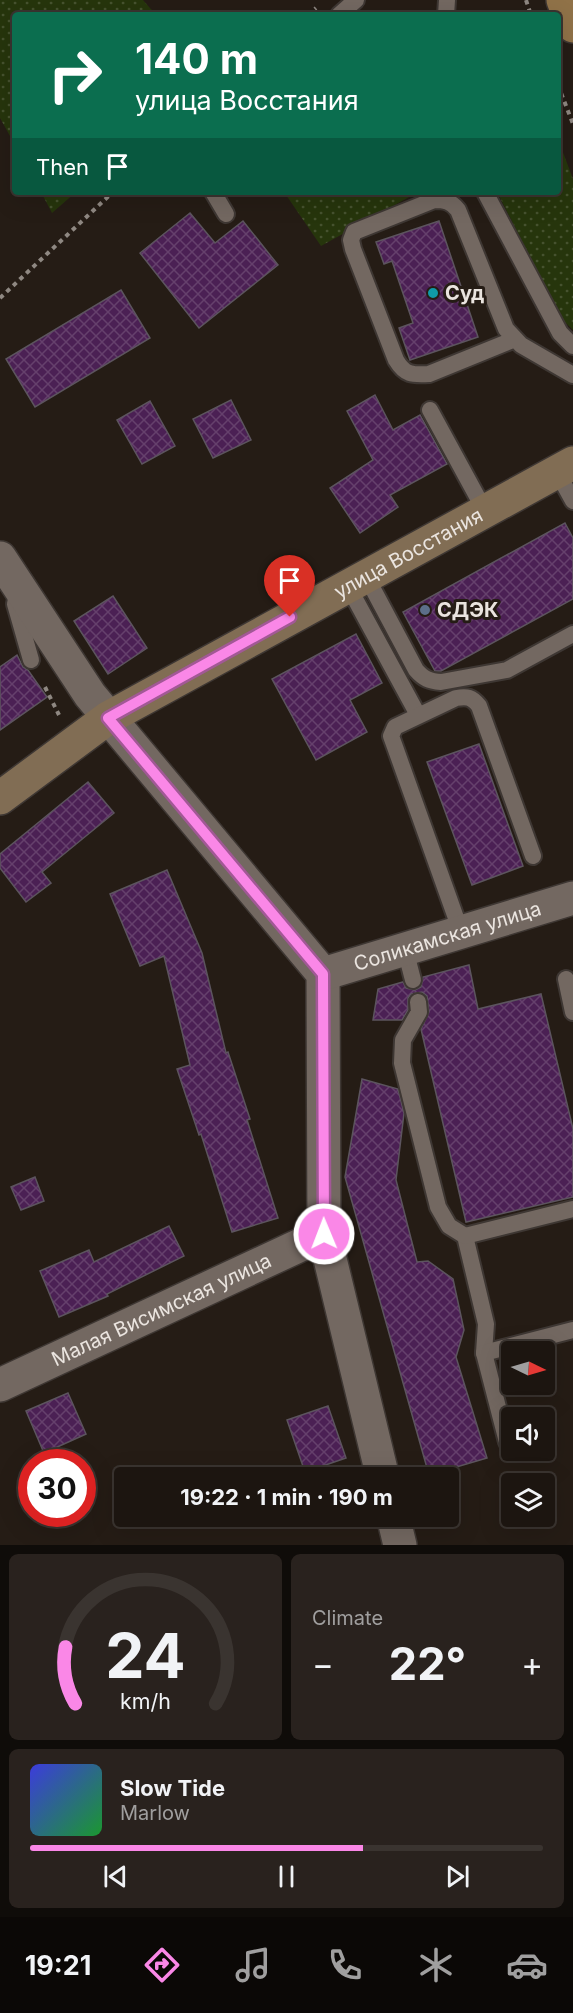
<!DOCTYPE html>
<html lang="en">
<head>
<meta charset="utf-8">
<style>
	body { margin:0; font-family:Inter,sans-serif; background:#29221e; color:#f1f3f6; height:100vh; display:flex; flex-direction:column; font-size:22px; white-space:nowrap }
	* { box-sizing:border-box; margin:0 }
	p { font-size:20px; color:#a09f9f }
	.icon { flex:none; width:33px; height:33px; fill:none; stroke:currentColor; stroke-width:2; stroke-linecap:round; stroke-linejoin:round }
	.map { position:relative; height:1545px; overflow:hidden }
	.drawer { display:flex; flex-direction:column; gap:9px; padding:9px; background:#0f0c09; flex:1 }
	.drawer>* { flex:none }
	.hud { position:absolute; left:12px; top:12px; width:549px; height:183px; border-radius:6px; box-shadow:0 6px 24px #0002,0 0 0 2px #3a3430; background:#0b6e4f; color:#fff; overflow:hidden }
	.needle { width:39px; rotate:95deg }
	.controls { position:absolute; left:501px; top:1341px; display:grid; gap:12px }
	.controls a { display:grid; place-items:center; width:54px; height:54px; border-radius:6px; background:#1c1510; box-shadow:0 6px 24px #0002,0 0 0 2px #3a3430; font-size:30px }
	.speed { position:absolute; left:18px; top:1449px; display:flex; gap:12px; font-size:30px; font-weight:700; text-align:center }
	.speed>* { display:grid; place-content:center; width:78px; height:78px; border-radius:50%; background:#1c1510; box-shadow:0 6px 24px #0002,0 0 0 2px #3a3430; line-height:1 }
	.speed .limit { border:9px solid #d22; background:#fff; color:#111 }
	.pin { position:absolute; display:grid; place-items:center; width:51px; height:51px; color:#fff; margin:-62px -26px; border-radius:50% 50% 50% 0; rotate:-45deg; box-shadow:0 0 6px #0007 }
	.pin .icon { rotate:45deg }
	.me { position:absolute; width:66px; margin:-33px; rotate:359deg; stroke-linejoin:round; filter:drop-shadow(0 0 4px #0008) }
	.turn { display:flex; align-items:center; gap:21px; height:126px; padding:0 24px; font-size:27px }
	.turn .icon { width:78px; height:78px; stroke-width:2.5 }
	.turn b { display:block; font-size:42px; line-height:51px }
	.then { display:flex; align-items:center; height:57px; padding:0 24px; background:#0003; gap:12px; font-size:22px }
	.big { font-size:45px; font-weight:700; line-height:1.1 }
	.drawer .widget { flex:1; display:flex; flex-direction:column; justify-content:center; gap:9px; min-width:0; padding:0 21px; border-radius:9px; background:#29221e }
	.drawer .dial { align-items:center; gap:0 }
	.dial svg { height:156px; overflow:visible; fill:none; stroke:#3a3430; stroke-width:7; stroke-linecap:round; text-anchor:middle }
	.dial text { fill:#f1f3f6; stroke:none }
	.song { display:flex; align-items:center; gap:18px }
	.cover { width:72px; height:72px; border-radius:9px; background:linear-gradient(135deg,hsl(240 70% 55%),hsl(130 70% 35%)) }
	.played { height:6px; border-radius:3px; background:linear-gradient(90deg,#fa87e7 65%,#3a3430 65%) }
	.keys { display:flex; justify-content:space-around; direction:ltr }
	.heat { display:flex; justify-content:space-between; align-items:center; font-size:33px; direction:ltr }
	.drawer .tiles { flex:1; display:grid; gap:9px; grid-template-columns:1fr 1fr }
	.widget:last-child { grid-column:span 2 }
	.trip { position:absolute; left:114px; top:1467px; width:345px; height:60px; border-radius:6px; background:#1c1510; box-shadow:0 6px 24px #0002,0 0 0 2px #3a3430; font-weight:700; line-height:60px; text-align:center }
	.menu { display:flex; height:96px; justify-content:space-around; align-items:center; background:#0b0806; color:#a09f9f }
	.menu .icon { width:42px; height:42px }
	.menu .on { color:#fa87e7 }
	.menu b { font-size:27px; color:#f1f3f6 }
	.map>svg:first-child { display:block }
	.grass { fill:url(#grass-dots) }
	.building { fill:url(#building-cross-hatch); stroke:#5c545e; stroke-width:1.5 }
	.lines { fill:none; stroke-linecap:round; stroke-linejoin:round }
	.lane-casing { stroke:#3e3733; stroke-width:20 }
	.street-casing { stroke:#3e3733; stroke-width:36 }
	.secondary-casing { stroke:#3e3733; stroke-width:36 }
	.primary-casing { stroke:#3e3733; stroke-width:36 }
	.path { stroke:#8f8882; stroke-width:4; stroke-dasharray:4.5 4.5; stroke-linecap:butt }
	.lane { stroke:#736861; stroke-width:16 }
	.street { stroke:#736861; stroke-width:33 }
	.secondary { stroke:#816d54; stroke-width:33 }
	.primary { stroke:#907248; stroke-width:33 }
	.route-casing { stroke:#a25896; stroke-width:15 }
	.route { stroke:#fa87e7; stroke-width:10 }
	.culture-dot { fill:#0f9aa8; stroke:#251c15; stroke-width:2 }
	.service-dot { fill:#5c6f8a; stroke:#251c15; stroke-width:2 }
	.labels { text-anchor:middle; stroke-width:6; stroke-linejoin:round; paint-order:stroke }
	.poi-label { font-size:20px; font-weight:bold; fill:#eae4df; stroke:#251c15; text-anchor:start }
	.street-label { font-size:20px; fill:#eae4df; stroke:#251c15 }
</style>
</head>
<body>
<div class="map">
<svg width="573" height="1545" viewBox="0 0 573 1545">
	<defs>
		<pattern id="grass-dots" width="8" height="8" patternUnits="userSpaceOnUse" patternTransform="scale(1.5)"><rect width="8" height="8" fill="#26350c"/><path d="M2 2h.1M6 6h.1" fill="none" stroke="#46522f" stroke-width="1.8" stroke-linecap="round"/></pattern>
		<pattern id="building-cross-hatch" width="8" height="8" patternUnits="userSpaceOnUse" patternTransform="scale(1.5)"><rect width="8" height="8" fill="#4b2054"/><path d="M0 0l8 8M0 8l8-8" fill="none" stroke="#65406c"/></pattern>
	</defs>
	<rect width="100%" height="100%" fill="#251c15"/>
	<g class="grass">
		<polygon points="0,0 143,0 156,15 15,15 15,145 0,118"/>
		<polygon points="558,139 573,179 573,330 562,319 497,192 558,192"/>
		<polygon points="41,192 76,192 52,213"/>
		<polygon points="284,192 418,192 321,246"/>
	</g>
	<g class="building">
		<polygon points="190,213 215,243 243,221 278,265 199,328 140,253"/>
		<polygon points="439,221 478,337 410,360 399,328 413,323 392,261 384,264 376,242"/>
		<polygon points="121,290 150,338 35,407 6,359"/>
		<polygon points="375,395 393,430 420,415 447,464 390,495 398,507 360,533 330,488 373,460 347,411"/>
		<polygon points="231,400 251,440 213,458 193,419"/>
		<polygon points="150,401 175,446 142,464 117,420"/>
		<polygon points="565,523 573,538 573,599 441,671 435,671 403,612"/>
		<polygon points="113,596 147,648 108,674 74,621"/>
		<polygon points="356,634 382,683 350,700 367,732 316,760 272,679"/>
		<polygon points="17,655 23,667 28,670 47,697 0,730 0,667"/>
		<polygon points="479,744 523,866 472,885 427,762"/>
		<polygon points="88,782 114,813 42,872 51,883 26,902 0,868 0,854"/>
		<polygon points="167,870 202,953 226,1053 228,1052 250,1119 247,1120 278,1218 232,1232 201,1134 199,1135 177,1069 190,1065 164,956 140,966 110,894"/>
		<polygon points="469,965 478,1009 541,994 573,1129 573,1197 466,1222 421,1029 429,1012 427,996 422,992 411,994 408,998 408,1010 402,1020 373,1020 378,989 403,982 406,988 415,990 421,987 423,977"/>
		<polygon points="362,1079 398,1089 404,1113 396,1180 417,1262 428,1261 453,1279 464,1330 456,1357 487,1458 429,1475 345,1177"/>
		<polygon points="35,1177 44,1201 21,1210 11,1187"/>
		<polygon points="169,1226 184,1256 107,1294 108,1296 59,1317 40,1271 89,1250 94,1262"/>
		<polygon points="68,1393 86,1434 44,1453 26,1411"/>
		<polygon points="328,1406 346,1458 305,1472 287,1420"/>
	</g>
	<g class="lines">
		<defs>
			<g id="lane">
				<polyline points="339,15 356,0"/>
				<polyline points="446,15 447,0"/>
				<polyline points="213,192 226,214"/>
				<polyline points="485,192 560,333 573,346"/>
				<path d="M 515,339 L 429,374 C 412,375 405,375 396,360 L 353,249 L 351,240 L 354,232 L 434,200 C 445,200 451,201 458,210 L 506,329 L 521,345 L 573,375"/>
				<polyline points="430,410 485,511"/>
				<polyline points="557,472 573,501"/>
				<path d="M 366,576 L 416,670 C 424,679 429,681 441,682 L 507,670 L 573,634"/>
				<polyline points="348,586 418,715"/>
				<polyline points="17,594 15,604 31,660"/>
				<path d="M 461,932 L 395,747 L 391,736 L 395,727 L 456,698 C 467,696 472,697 479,706 L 533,856"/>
				<polyline points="405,949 413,980"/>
				<polyline points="566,979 573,1012"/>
				<polyline points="418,1002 419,1012 403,1040 402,1063 438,1207 449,1226 465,1236 486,1324 484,1353"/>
				<polyline points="465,1236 573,1209"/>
				<polyline points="507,1442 484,1353 573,1330"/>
			</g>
			<g id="street">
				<polyline points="0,558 90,695 323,974 324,1234 383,1478"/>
				<path id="s1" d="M 323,974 L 573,898"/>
				<path id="s2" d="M 0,1385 L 324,1234"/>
				<polyline points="393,1516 400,1545"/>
			</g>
			<g id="secondary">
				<path id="s3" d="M 0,798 L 108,718 L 573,463"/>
			</g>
			<polyline id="primary" points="563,0 573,26"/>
		</defs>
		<use href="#lane" class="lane-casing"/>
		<use href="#street" class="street-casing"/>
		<use href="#secondary" class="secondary-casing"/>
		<use href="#primary" class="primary-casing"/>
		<g class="path">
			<polyline points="526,0 531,15"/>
			<polyline points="308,15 316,8"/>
			<polyline points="558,85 573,124"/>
			<polyline points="0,298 113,192"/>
			<polyline points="45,687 59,715"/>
		</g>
		<use href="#lane" class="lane"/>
		<use href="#street" class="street"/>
		<use href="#secondary" class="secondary"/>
		<use href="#primary" class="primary"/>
	</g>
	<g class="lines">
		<defs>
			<polyline id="route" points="290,617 108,718 323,974 324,1234"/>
		</defs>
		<use href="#route" class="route-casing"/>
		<use href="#route" class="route"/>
	</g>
	<circle class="culture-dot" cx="433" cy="293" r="6"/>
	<circle class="service-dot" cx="425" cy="610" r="6"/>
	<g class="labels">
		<g class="poi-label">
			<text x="445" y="300">Суд</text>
			<text x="437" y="617">СДЭК</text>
		</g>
		<g class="street-label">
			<text dy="7" stroke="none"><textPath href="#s3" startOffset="477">улица Восстания</textPath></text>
			<text dy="7" stroke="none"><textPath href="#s1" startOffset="130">Соликамская улица</textPath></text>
			<text dy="7" stroke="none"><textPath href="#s2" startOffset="178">Малая Висимская улица</textPath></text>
		</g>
	</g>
</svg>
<div class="controls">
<a><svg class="needle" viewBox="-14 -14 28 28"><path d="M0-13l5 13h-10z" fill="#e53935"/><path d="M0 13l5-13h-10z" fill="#a09f9f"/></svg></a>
<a><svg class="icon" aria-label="sound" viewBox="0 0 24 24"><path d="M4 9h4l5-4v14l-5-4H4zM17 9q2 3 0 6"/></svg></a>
<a><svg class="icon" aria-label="layers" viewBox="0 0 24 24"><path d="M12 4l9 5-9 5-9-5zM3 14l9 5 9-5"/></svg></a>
</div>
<div class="speed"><div class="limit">30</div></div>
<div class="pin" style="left:290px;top:617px;background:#d93025"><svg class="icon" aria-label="arrive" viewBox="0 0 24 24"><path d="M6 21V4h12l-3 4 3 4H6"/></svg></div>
<svg class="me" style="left:324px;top:1234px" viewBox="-20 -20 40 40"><circle r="17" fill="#fa87e7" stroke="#fff" stroke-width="3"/><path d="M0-11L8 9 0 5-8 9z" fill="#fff"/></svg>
<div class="trip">19:22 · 1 min · 190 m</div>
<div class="hud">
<div class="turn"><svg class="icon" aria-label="right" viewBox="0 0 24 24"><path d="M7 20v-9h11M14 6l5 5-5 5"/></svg><div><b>140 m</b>улица Восстания</div></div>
<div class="then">Then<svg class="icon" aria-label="arrive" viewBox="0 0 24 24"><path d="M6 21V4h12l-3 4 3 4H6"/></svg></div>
</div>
</div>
<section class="drawer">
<div class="tiles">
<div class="widget dial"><svg viewBox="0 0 100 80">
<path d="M14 69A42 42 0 1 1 86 69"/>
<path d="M14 69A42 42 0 0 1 9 40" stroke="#fa87e7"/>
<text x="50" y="56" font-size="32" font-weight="700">24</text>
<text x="50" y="72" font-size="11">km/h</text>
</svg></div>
<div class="widget"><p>Climate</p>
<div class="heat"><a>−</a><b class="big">22°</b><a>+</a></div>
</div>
<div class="widget">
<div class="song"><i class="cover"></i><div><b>Slow Tide</b><p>Marlow</p></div></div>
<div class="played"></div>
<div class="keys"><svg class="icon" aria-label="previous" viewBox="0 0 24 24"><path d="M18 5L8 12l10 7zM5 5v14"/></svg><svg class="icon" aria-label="pause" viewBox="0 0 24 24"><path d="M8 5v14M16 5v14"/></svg><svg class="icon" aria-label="next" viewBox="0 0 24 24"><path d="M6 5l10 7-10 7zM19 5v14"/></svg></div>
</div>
</div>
</section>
<nav class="menu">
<b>19:21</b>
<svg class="icon on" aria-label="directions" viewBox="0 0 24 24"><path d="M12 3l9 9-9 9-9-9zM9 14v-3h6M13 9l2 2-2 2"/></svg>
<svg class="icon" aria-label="music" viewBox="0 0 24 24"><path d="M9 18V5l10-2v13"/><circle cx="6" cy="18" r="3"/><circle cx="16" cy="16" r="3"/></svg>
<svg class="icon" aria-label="phone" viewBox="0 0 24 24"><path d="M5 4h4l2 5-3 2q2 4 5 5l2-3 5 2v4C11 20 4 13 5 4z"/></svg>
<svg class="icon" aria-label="climate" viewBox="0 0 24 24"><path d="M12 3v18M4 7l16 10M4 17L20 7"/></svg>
<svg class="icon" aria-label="car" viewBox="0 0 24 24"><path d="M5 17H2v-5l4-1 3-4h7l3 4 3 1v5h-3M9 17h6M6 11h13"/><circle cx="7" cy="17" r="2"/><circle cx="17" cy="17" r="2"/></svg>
</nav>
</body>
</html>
